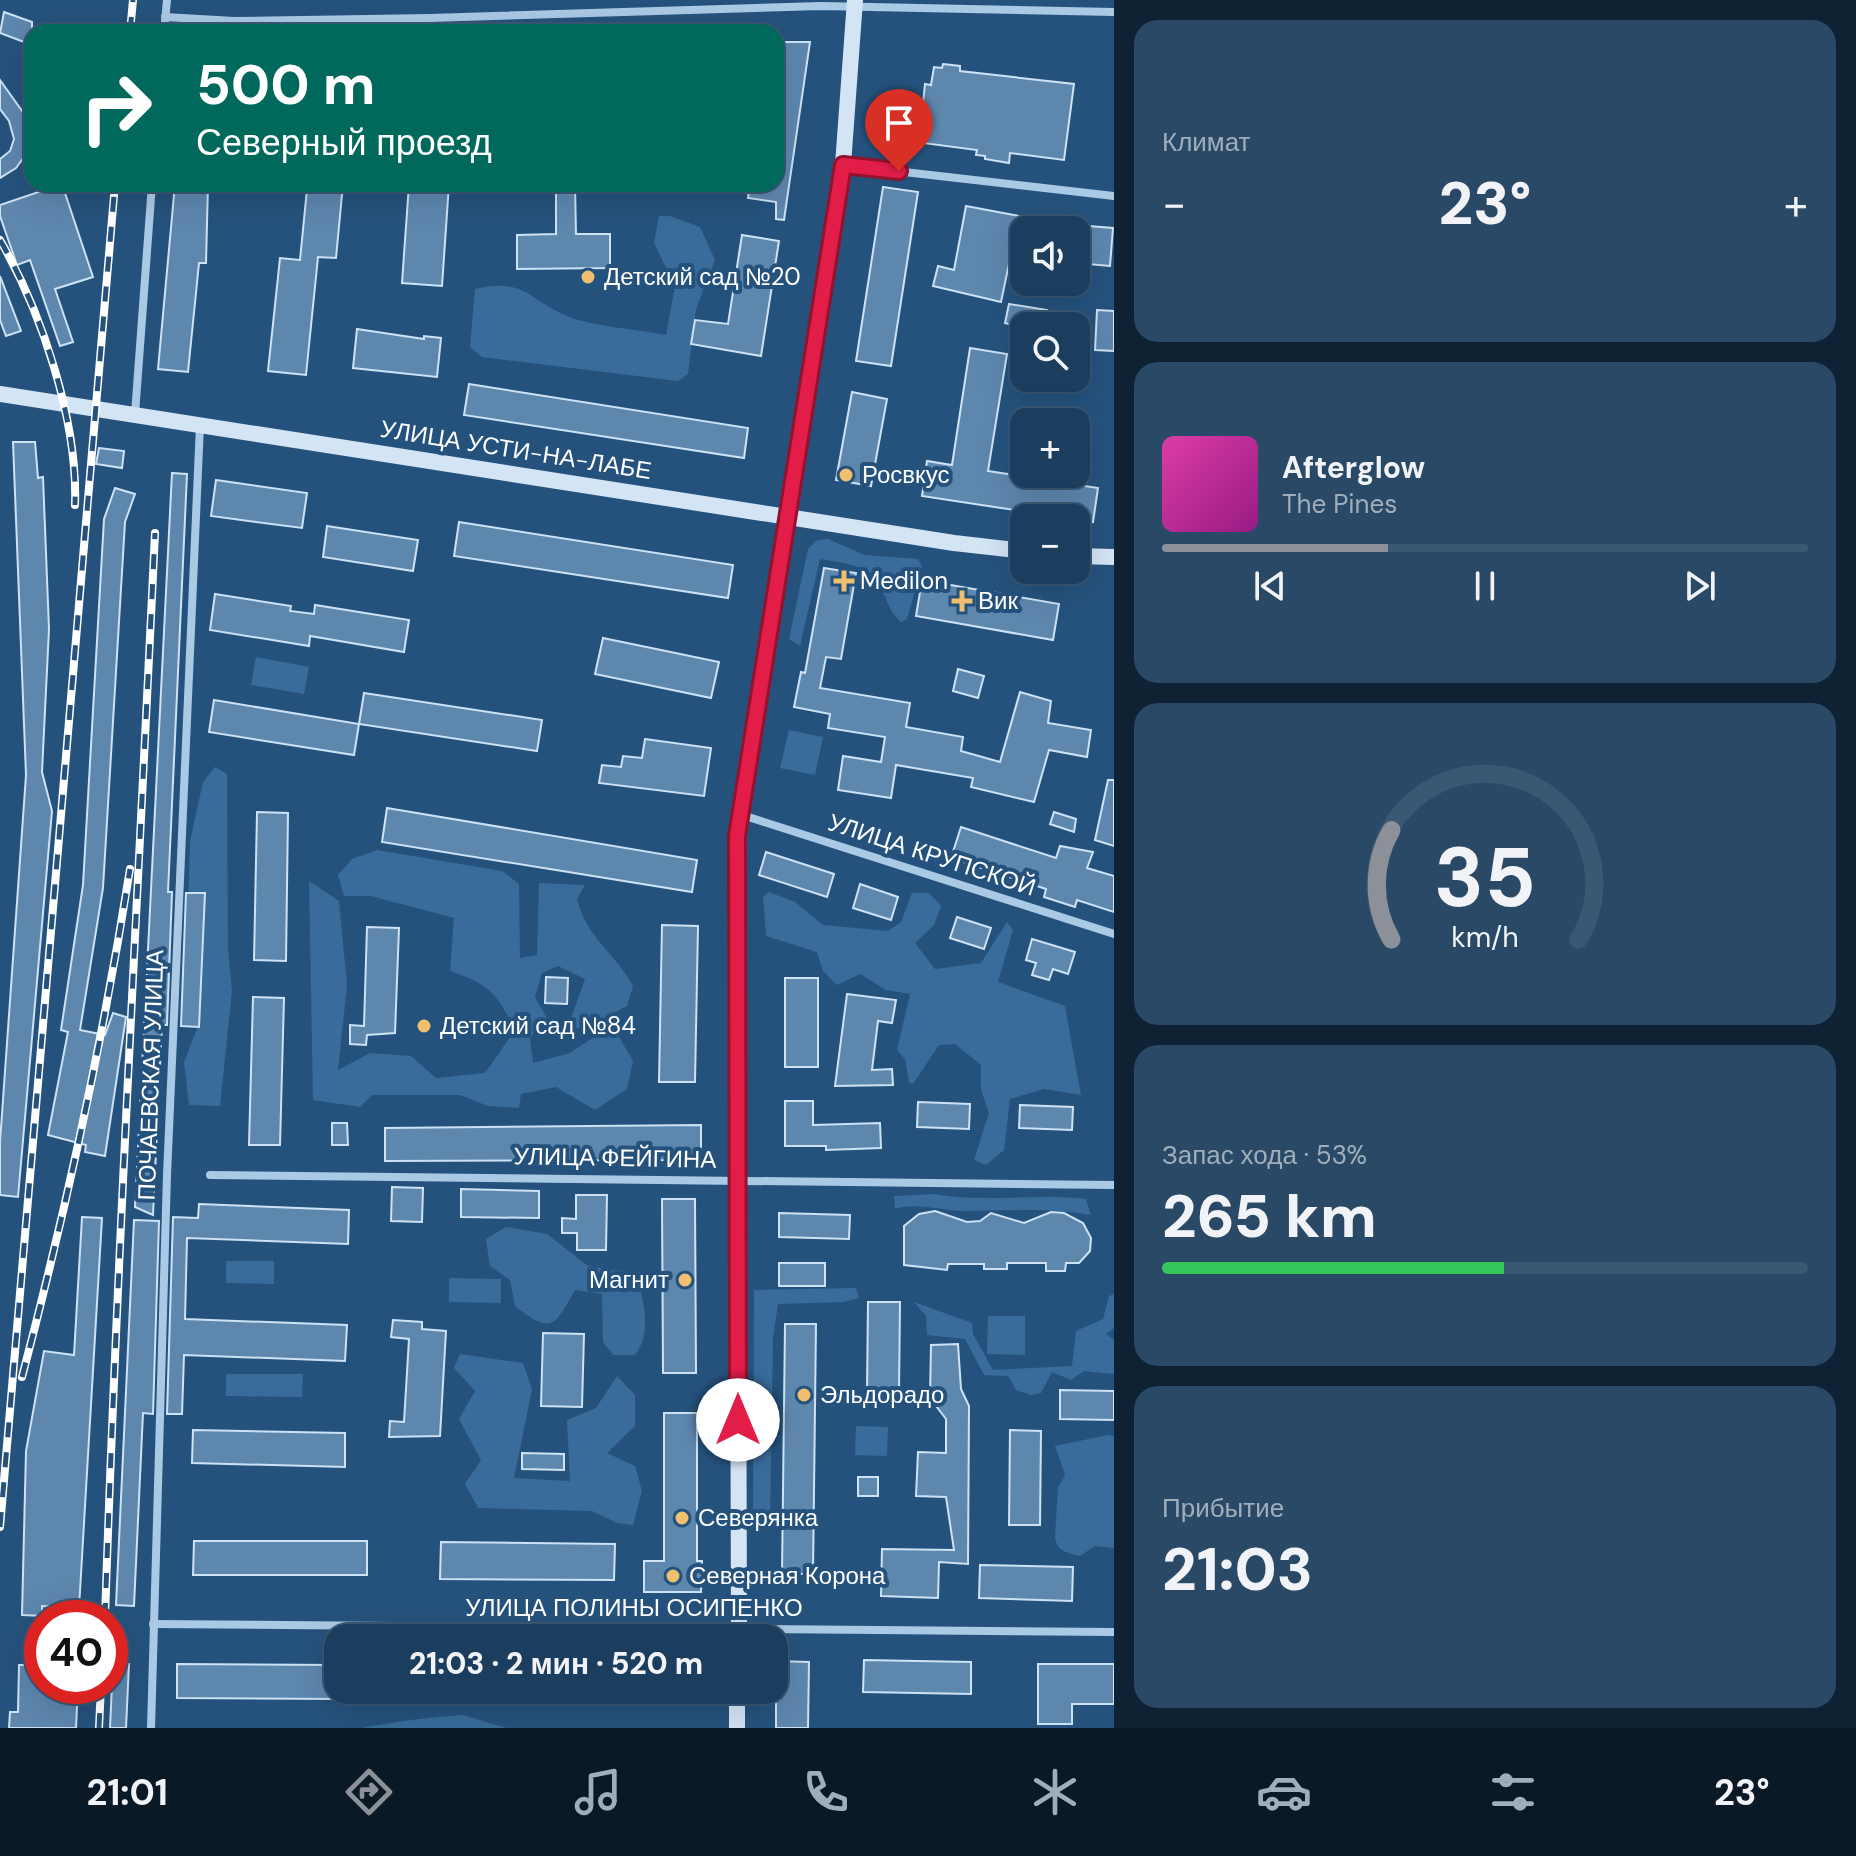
<!DOCTYPE html>
<html lang="ru">
<head>
<meta charset="utf-8">
<style>
	body { margin:0; font-family:"DM Sans",sans-serif; background:#294967; color:#f1f3f6; height:100vh; display:flex; flex-direction:column; font-size:30px; white-space:nowrap }
	* { box-sizing:border-box; margin:0 }
	p { font-size:26px; color:#a0aebc }
	.icon { flex:none; width:44px; height:44px; fill:none; stroke:currentColor; stroke-width:2; stroke-linecap:round; stroke-linejoin:round }
	.map { position:relative; flex:1; overflow:hidden }
	.side { display:flex; flex-direction:column; gap:20px; padding:20px; background:#0f2234; width:742px }
	.side>* { flex:none }
	.top-card { position:absolute; left:24px; top:24px; width:760px; height:168px; border-radius:24px; box-shadow:0 8px 32px #0002,0 0 0 2px #3a5773; background:#00695c; color:#fff; overflow:hidden }
	.controls { position:absolute; left:1010px; top:216px; display:grid; gap:16px }
	.controls a { display:grid; place-items:center; width:80px; height:80px; border-radius:16px; background:#1c3e5e; box-shadow:0 8px 32px #0002,0 0 0 2px #3a5773; font-size:40px }
	.speed { position:absolute; left:24px; top:1600px; display:flex; gap:16px; font-size:40px; font-weight:700; text-align:center }
	.speed>* { display:grid; place-content:center; width:104px; height:104px; border-radius:50%; background:#1c3e5e; box-shadow:0 8px 32px #0002,0 0 0 2px #3a5773; line-height:1 }
	.speed .limit { border:12px solid #d22; background:#fff; color:#111 }
	.pin { position:absolute; display:grid; place-items:center; width:68px; height:68px; color:#fff; margin:-82px -34px; border-radius:50% 50% 50% 0; rotate:-45deg; box-shadow:0 0 8px #0007 }
	.pin .icon { rotate:45deg }
	.me { position:absolute; width:88px; margin:-44px; rotate:0deg; stroke-linejoin:round; filter:drop-shadow(0 0 6px #0008) }
	.turn { display:flex; align-items:center; gap:28px; height:168px; padding:0 40px; font-size:36px }
	.turn .icon { width:104px; height:104px; stroke-width:2.5 }
	.turn b { display:block; font-size:56px; line-height:68px }
	.big { font-size:60px; font-weight:800; line-height:1.1 }
	.side .card { flex:1; display:flex; flex-direction:column; justify-content:center; gap:12px; min-width:0; padding:0 28px; border-radius:24px; background:#294967 }
	.side .dial { align-items:center; gap:0 }
	.dial svg { height:208px; overflow:visible; fill:none; stroke:#3a5773; stroke-width:7; stroke-linecap:round; text-anchor:middle }
	.dial text { fill:#f1f3f6; stroke:none }
	.song { display:flex; align-items:center; gap:24px }
	.cover { width:96px; height:96px; border-radius:12px; background:linear-gradient(135deg,hsl(320 70% 55%),hsl(310 70% 35%)) }
	.played { height:8px; border-radius:4px; background:linear-gradient(90deg,#8c9099 35%,#3a5773 35%) }
	.keys { display:flex; justify-content:space-around; direction:ltr }
	.heat { display:flex; justify-content:space-between; align-items:center; font-size:44px; direction:ltr }
	.charge { height:12px; border-radius:6px; background:linear-gradient(90deg,#34c759 53%,#3a5773 0) }
	.trip { position:absolute; left:324px; top:1624px; width:464px; height:80px; border-radius:24px; background:#1c3e5e; box-shadow:0 8px 32px #0002,0 0 0 2px #3a5773; font-weight:800; line-height:80px; text-align:center }
	.tabs { display:flex; height:128px; justify-content:space-around; align-items:center; background:#0b1926; color:#a0aebc }
	.tabs .icon { width:56px; height:56px }
	.tabs .on { color:#8c9099 }
	.tabs b { font-size:36px; color:#f1f3f6 }
	main { display:flex; flex:1; min-height:0 }
	.map>svg:first-child { display:block }
	.green { fill:#396c9a }
	.building { fill:#5e87ae; stroke:#cde2f4; stroke-width:2 }
	.lines { fill:none; stroke-linecap:round; stroke-linejoin:round }
	.street { stroke:#aac9e5; stroke-width:8 }
	.secondary { stroke:#d3e4f5; stroke-width:16 }
	.rail-casing { stroke:#fff; stroke-width:8 }
	.rail { stroke:#25527d; stroke-width:5; stroke-dasharray:15; stroke-linecap:butt }
	.route-casing { stroke:#92132f; stroke-width:20 }
	.route { stroke:#e11d48; stroke-width:14 }
	.poi-dot { fill:#eec06f; stroke:#25527d; stroke-width:3 }
	.labels { text-anchor:middle; stroke-width:8; stroke-linejoin:round; paint-order:stroke }
	.poi-label { font-size:24px; fill:#fff; stroke:#25527d; text-anchor:start }
	.street-label { font-size:24px; fill:#fff; stroke:#25527d }
</style>
</head>
<body>
<main>
<div class="map">
<svg width="1114" height="1728" viewBox="0 0 1114 1728">
	<rect width="100%" height="100%" fill="#25527d"/>
	<g class="green">
		<path d="M 659,216 L 670,216 L 700,227 L 715,260 L 696,309 L 688,374 L 678,381 L 482,357 L 470,347 L 475,289 C 523,277 529,300 567,316 C 593,327 637,329 666,335 L 675,286 L 654,243 Z"/>
		<path d="M 828,539 L 865,555 L 918,559 L 922,566 L 907,619 L 901,622 C 887,611 886,592 875,578 C 865,564 836,562 820,559 L 800,646 L 789,639 L 808,549 L 817,540 Z"/>
		<polygon points="256,657 309,667 304,694 251,685"/>
		<polygon points="789,730 823,737 815,775 780,768"/>
		<polygon points="215,767 227,774 228,948 232,991 220,1106 189,1105 184,1062 199,1024 188,911 190,841 203,782"/>
		<path d="M 377,850 L 502,871 L 519,884 L 520,958 L 537,955 L 539,883 L 585,885 L 577,899 C 587,939 615,952 633,986 L 627,1006 L 583,1029 L 568,1027 L 585,979 L 558,966 L 542,973 L 535,997 L 547,1018 L 530,1038 L 533,1063 L 570,1053 L 612,1025 L 633,1061 L 627,1089 L 595,1110 L 556,1087 L 521,1094 L 519,1108 L 488,1106 L 460,1095 L 372,1095 L 360,1107 L 313,1100 L 309,881 L 339,901 L 347,985 L 338,1070 L 370,1053 L 411,1056 L 436,1078 L 485,1073 L 515,1030 C 497,993 489,984 450,971 L 454,918 L 371,896 L 344,896 L 338,875 L 352,859 Z"/>
		<polygon points="769,892 795,902 823,925 888,931 901,922 912,893 929,893 941,906 934,925 915,943 935,969 981,963 1007,922 1013,930 998,982 1065,1006 1081,1095 1044,1089 1010,1099 1004,1150 986,1165 974,1160 989,1113 981,1090 981,1065 955,1044 939,1045 913,1084 909,1082 905,1059 897,1050 910,994 886,990 860,974 837,985 823,971 817,952 766,936 763,897"/>
		<path d="M 934,1194 C 983,1203 1036,1193 1086,1199 L 1091,1215 C 1049,1207 1007,1211 964,1211 C 942,1211 916,1202 895,1209 L 894,1196 Z"/>
		<path d="M 506,1227 L 547,1234 L 588,1266 L 636,1274 C 643,1299 653,1332 635,1355 L 613,1355 L 603,1342 L 602,1294 L 575,1290 C 554,1327 552,1335 515,1306 L 510,1280 L 490,1266 L 486,1239 Z"/>
		<polygon points="226,1261 274,1261 274,1284 226,1283"/>
		<polygon points="449,1278 501,1279 501,1303 449,1302"/>
		<polygon points="856,1288 859,1298 843,1302 778,1304 773,1338 770,1523 753,1513 754,1290"/>
		<polygon points="1114,1294 1114,1328 1106,1334 1114,1340 1114,1374 1084,1371 1071,1380 1052,1372 1041,1393 1031,1395 1016,1390 1008,1376 984,1375 965,1339 927,1335 926,1316 914,1302 972,1323 973,1334 993,1370 1072,1366 1076,1331 1103,1319 1109,1296"/>
		<polygon points="988,1316 1025,1316 1025,1355 987,1354"/>
		<polygon points="460,1354 523,1363 532,1389 514,1478 570,1481 567,1420 596,1408 617,1376 635,1395 635,1426 607,1453 635,1466 642,1491 633,1525 617,1523 592,1511 478,1508 465,1484 481,1460 459,1419 475,1391 454,1368"/>
		<polygon points="226,1374 303,1374 302,1397 226,1396"/>
		<polygon points="856,1426 888,1427 887,1456 855,1455"/>
		<path d="M 1108,1435 L 1114,1436 L 1114,1548 L 1095,1546 L 1080,1556 C 1067,1553 1056,1551 1055,1536 L 1058,1488 L 1065,1475 L 1055,1446 Z"/>
		<path d="M 463,1715 L 506,1728 L 362,1728 C 395,1722 429,1717 463,1715 Z"/>
	</g>
	<g class="building">
		<polygon points="4,12 32,22 32,45 0,33"/>
		<polygon points="776,42 810,42 784,220 776,219 776,202 748,198 750,184 776,184"/>
		<polygon points="943,64 960,66 960,71 1074,84 1064,160 1010,153 1009,163 985,159 985,156 976,155 977,150 923,143 924,135 912,133 915,112 922,113 925,84 931,85 934,67 942,68"/>
		<polygon points="0,80 30,122 24,157 16,168 0,178 0,159 10,151 14,139 9,121 0,109"/>
		<polygon points="62,184 93,277 55,289 73,342 60,346 30,260 17,265 0,216 0,205"/>
		<polygon points="175,184 208,184 206,263 199,263 188,372 158,369"/>
		<polygon points="311,184 343,184 336,258 318,257 306,375 268,371 280,258 300,260 307,189 311,189"/>
		<polygon points="409,184 449,184 442,286 402,283"/>
		<polygon points="556,184 575,184 576,234 610,234 610,268 517,269 517,235 556,234"/>
		<polygon points="883,187 918,192 891,366 856,361"/>
		<polygon points="966,206 1019,216 1001,302 933,286 938,266 954,270"/>
		<polygon points="1076,225 1113,228 1110,266 1076,263"/>
		<polygon points="742,235 779,241 761,356 691,344 695,320 728,324"/>
		<polygon points="0,276 21,331 6,336 0,320"/>
		<polygon points="1009,304 1047,310 1043,326 1024,328 1005,323"/>
		<polygon points="1097,310 1114,311 1114,351 1095,350"/>
		<polygon points="357,329 424,339 424,336 441,338 437,377 353,368"/>
		<polygon points="970,348 1007,354 988,471 1098,488 1093,522 922,496 927,461 952,465"/>
		<polygon points="469,384 748,428 744,458 464,415"/>
		<polygon points="852,392 887,399 871,486 836,480"/>
		<polygon points="13,442 35,442 38,478 43,477 49,629 42,772 52,811 18,1197 0,1195 0,1142 26,775"/>
		<polygon points="99,448 124,451 122,468 96,464"/>
		<polygon points="172,473 187,474 168,892 172,892 167,1025 162,1025 153,1215 135,1207"/>
		<polygon points="216,480 307,493 302,528 211,516"/>
		<polygon points="115,488 135,494 125,522 103,888 80,1030 105,1035 113,1013 126,1017 105,1156 85,1152 86,1145 48,1135 68,1032 61,1030 83,885 104,519"/>
		<polygon points="459,522 733,565 728,598 454,556"/>
		<polygon points="327,526 418,540 413,571 323,557"/>
		<polygon points="824,568 856,573 841,659 826,657 820,688 910,703 906,727 963,737 961,751 1000,762 1020,692 1051,701 1048,723 1091,730 1087,757 1049,750 1034,802 971,787 973,778 896,765 891,798 838,790 843,756 881,762 885,737 828,728 830,714 794,707 801,672 805,673"/>
		<polygon points="922,580 1059,604 1053,640 916,616"/>
		<polygon points="215,594 291,606 290,611 314,614 315,605 409,620 404,652 310,636 309,646 210,630"/>
		<polygon points="603,638 719,662 711,698 595,674"/>
		<polygon points="958,669 984,676 978,698 953,691"/>
		<polygon points="364,693 542,720 537,751 359,724"/>
		<polygon points="214,700 359,724 354,755 209,732"/>
		<polygon points="645,739 711,748 704,796 599,783 602,765 621,767 623,756 642,758"/>
		<polygon points="1108,780 1114,780 1114,846 1095,840"/>
		<polygon points="387,808 697,860 692,892 382,842"/>
		<polygon points="257,812 288,813 286,961 254,960"/>
		<polygon points="1054,812 1076,819 1074,832 1050,824"/>
		<polygon points="961,827 1056,858 1060,846 1093,852 1087,868 1114,876 1114,912 1077,900 1075,907 1044,897 1046,889 951,858"/>
		<polygon points="766,852 834,874 827,897 759,875"/>
		<polygon points="860,884 898,897 891,920 853,908"/>
		<polygon points="186,893 205,893 199,1027 181,1026"/>
		<polygon points="957,917 991,928 984,949 950,938"/>
		<polygon points="662,925 698,926 695,1082 659,1082"/>
		<polygon points="367,927 399,928 395,1033 367,1035 366,1045 350,1044 350,1025 364,1026"/>
		<polygon points="1032,939 1075,952 1068,974 1053,969 1049,980 1032,975 1036,963 1026,960"/>
		<polygon points="546,977 568,978 567,1004 545,1003"/>
		<rect x="785" y="978" width="33" height="89"/>
		<polygon points="847,994 896,1000 892,1023 878,1021 872,1070 892,1069 893,1085 835,1086"/>
		<polygon points="253,997 284,998 280,1145 249,1145"/>
		<polygon points="785,1101 813,1101 813,1125 880,1123 881,1148 826,1150 826,1146 785,1146"/>
		<polygon points="918,1102 970,1104 969,1129 917,1127"/>
		<polygon points="1020,1105 1073,1107 1072,1130 1019,1128"/>
		<polygon points="332,1123 347,1123 348,1145 332,1145"/>
		<polygon points="701,1125 701,1160 385,1161 385,1128"/>
		<polygon points="392,1187 423,1188 422,1222 391,1221"/>
		<polygon points="461,1189 539,1191 539,1218 461,1217"/>
		<polygon points="576,1195 607,1195 606,1250 577,1250 577,1233 562,1233 562,1218 576,1219"/>
		<polygon points="662,1199 695,1199 696,1373 663,1373"/>
		<polygon points="199,1204 349,1210 348,1244 187,1238 185,1319 347,1325 345,1361 184,1355 182,1414 167,1414 173,1217 198,1218"/>
		<polygon points="935,1211 967,1222 980,1221 991,1213 1024,1223 1051,1212 1064,1213 1083,1223 1091,1238 1090,1251 1079,1263 1066,1263 1065,1271 1046,1271 1046,1263 1007,1263 1007,1269 984,1269 984,1264 948,1264 947,1270 904,1265 904,1226 919,1214"/>
		<polygon points="779,1213 850,1215 849,1239 779,1237"/>
		<polygon points="82,1217 102,1218 79,1608 42,1606 42,1616 22,1615 26,1451 44,1351 74,1355"/>
		<polygon points="134,1220 159,1221 153,1414 143,1413 134,1606 116,1605"/>
		<rect x="779" y="1263" width="46" height="23"/>
		<polygon points="868,1302 900,1302 899,1392 867,1392"/>
		<polygon points="393,1320 422,1322 422,1329 446,1331 440,1436 389,1437 390,1421 404,1422 409,1339 391,1337"/>
		<polygon points="785,1324 816,1324 813,1574 782,1574"/>
		<polygon points="543,1333 584,1334 582,1407 541,1406"/>
		<polygon points="958,1344 961,1389 969,1406 968,1564 939,1562 938,1598 881,1596 882,1549 954,1550 946,1497 916,1496 918,1452 946,1453 946,1419 930,1398 931,1345"/>
		<polygon points="1060,1390 1114,1391 1114,1420 1060,1419"/>
		<polygon points="664,1413 697,1413 697,1561 702,1561 701,1592 644,1592 644,1561 664,1561"/>
		<polygon points="193,1430 345,1433 345,1467 192,1463"/>
		<polygon points="1010,1430 1041,1431 1040,1525 1009,1525"/>
		<polygon points="522,1453 564,1454 564,1470 522,1469"/>
		<rect x="858" y="1477" width="20" height="19"/>
		<polygon points="194,1541 367,1541 367,1575 193,1575"/>
		<polygon points="441,1542 615,1544 614,1580 440,1579"/>
		<polygon points="980,1565 1073,1567 1072,1601 979,1598"/>
		<polygon points="864,1660 971,1662 971,1694 863,1692"/>
		<polygon points="776,1661 809,1662 808,1728 776,1728"/>
		<polygon points="113,1663 129,1664 126,1728 110,1728"/>
		<polygon points="177,1664 338,1665 338,1699 177,1698"/>
		<polygon points="1038,1664 1114,1664 1114,1704 1072,1704 1072,1724 1038,1724"/>
		<polygon points="19,1665 38,1665 38,1686 78,1686 76,1728 9,1728 10,1712 18,1712"/>
		<polygon points="543,1690 694,1690 693,1705 543,1702"/>
	</g>
	<g class="lines">
		<g class="street">
			<polyline points="165,17 234,21 430,18 821,6 1114,12"/>
			<polyline points="164,32 167,0"/>
			<polyline points="843,165 1114,196"/>
			<polyline points="135,414 152,184"/>
			<polyline points="739,814 1114,934"/>
			<polyline points="210,1175 1114,1185"/>
			<polyline points="153,1624 1114,1632"/>
			<polyline points="151,1728 167,1175 200,425"/>
		</g>
		<g class="secondary">
			<polyline points="0,394 954,543 1024,551"/>
			<polyline points="1076,556 1114,557"/>
			<polyline points="739,1638 737,836 843,165 855,0"/>
			<polyline points="737,1728 737,1690"/>
		</g>
		<defs>
			<g id="rail">
				<polyline points="130,32 133,0"/>
				<path d="M 0,240 C 42,313 78,421 75,505"/>
				<path d="M 22,1377 C 66,1210 103,1040 130,869"/>
				<polyline points="0,1527 115,184"/>
				<path d="M 105,1618 C 117,1256 138,895 155,533"/>
				<polyline points="99,1728 101,1686"/>
			</g>
		</defs>
		<use href="#rail" class="rail-casing"/>
		<use href="#rail" class="rail"/>
	</g>
	<g class="lines">
		<defs>
			<polyline id="route" points="738,1420 737,836 843,165 899,171"/>
		</defs>
		<use href="#route" class="route-casing"/>
		<use href="#route" class="route"/>
	</g>
	<g class="poi-dot">
		<circle cx="588" cy="277" r="8"/>
		<circle cx="846" cy="475" r="8"/>
		<path d="M840 569h8v8h8v8h-8v8h-8v-8h-8v-8h8z"/>
		<path d="M958 589h8v8h8v8h-8v8h-8v-8h-8v-8h8z"/>
		<circle cx="424" cy="1026" r="8"/>
		<circle cx="685" cy="1280" r="8"/>
		<circle cx="804" cy="1395" r="8"/>
		<circle cx="682" cy="1518" r="8"/>
		<circle cx="673" cy="1576" r="8"/>
	</g>
	<g class="labels">
		<g class="poi-label">
			<text x="604" y="285">Детский сад №20</text>
			<text x="862" y="483">Росвкус</text>
			<text x="860" y="589">Medilon</text>
			<text x="978" y="609">Вик</text>
			<text x="440" y="1034">Детский сад №84</text>
			<text x="669" y="1288" text-anchor="end">Магнит</text>
			<text x="820" y="1403">Эльдорадо</text>
			<text x="698" y="1526">Северянка</text>
			<text x="689" y="1584">Северная Корона</text>
		</g>
		<g class="street-label">
			<text transform="translate(516 450) rotate(9)" y="8">УЛИЦА УСТИ-НА-ЛАБЕ</text>
			<text transform="translate(932 855) rotate(18)" y="8">УЛИЦА КРУПСКОЙ</text>
			<text transform="translate(151 1075) rotate(-88)" y="8">ПОЧАЕВСКАЯ УЛИЦА</text>
			<text transform="translate(615 1158) rotate(1)" y="8">УЛИЦА ФЕЙГИНА</text>
			<text x="634" y="1616">УЛИЦА ПОЛИНЫ ОСИПЕНКО</text>
		</g>
	</g>
</svg>
<div class="controls">
<a><svg class="icon" aria-label="sound" viewBox="0 0 24 24"><path d="M4 9h4l5-4v14l-5-4H4zM17 9q2 3 0 6"/></svg></a>
<a><svg class="icon" aria-label="search" viewBox="0 0 24 24"><circle cx="10" cy="10" r="6"/><path d="M15 15l6 6"/></svg></a>
<a>+</a>
<a>−</a>
</div>
<div class="speed"><div class="limit">40</div></div>
<div class="pin" style="left:899px;top:171px;background:#d93025"><svg class="icon" aria-label="arrive" viewBox="0 0 24 24"><path d="M6 21V4h12l-3 4 3 4H6"/></svg></div>
<svg class="me" style="left:738px;top:1420px" viewBox="-20 -20 40 40"><circle r="19" fill="#fff"/><path d="M0-13L10 11 0 6-10 11z" fill="#e11d48"/></svg>
<div class="trip">21:03 · 2 мин · 520 m</div>
<div class="top-card">
<div class="turn"><svg class="icon" aria-label="right" viewBox="0 0 24 24"><path d="M7 20v-9h11M14 6l5 5-5 5"/></svg><div><b>500 m</b>Северный проезд</div></div>
</div>
</div>
<section class="side">
<div class="card"><p>Климат</p>
<div class="heat"><a>−</a><b class="big">23°</b><a>+</a></div>
</div>
<div class="card">
<div class="song"><i class="cover"></i><div><b>Afterglow</b><p>The Pines</p></div></div>
<div class="played"></div>
<div class="keys"><svg class="icon" aria-label="previous" viewBox="0 0 24 24"><path d="M18 5L8 12l10 7zM5 5v14"/></svg><svg class="icon" aria-label="pause" viewBox="0 0 24 24"><path d="M8 5v14M16 5v14"/></svg><svg class="icon" aria-label="next" viewBox="0 0 24 24"><path d="M6 5l10 7-10 7zM19 5v14"/></svg></div>
</div>
<div class="card dial"><svg viewBox="0 0 100 80">
<path d="M14 69A42 42 0 1 1 86 69"/>
<path d="M14 69A42 42 0 0 1 14 27" stroke="#8c9099"/>
<text x="50" y="56" font-size="32" font-weight="700">35</text>
<text x="50" y="72" font-size="11">km/h</text>
</svg></div>
<div class="card"><p>Запас хода · 53%</p><b class="big">265 km</b><div class="charge"></div></div>
<div class="card"><p>Прибытие</p><b class="big">21:03</b></div>
</section>
</main>
<nav class="tabs">
<b>21:01</b>
<svg class="icon on" aria-label="directions" viewBox="0 0 24 24"><path d="M12 3l9 9-9 9-9-9zM9 14v-3h6M13 9l2 2-2 2"/></svg>
<svg class="icon" aria-label="music" viewBox="0 0 24 24"><path d="M9 18V5l10-2v13"/><circle cx="6" cy="18" r="3"/><circle cx="16" cy="16" r="3"/></svg>
<svg class="icon" aria-label="phone" viewBox="0 0 24 24"><path d="M5 4h4l2 5-3 2q2 4 5 5l2-3 5 2v4C11 20 4 13 5 4z"/></svg>
<svg class="icon" aria-label="climate" viewBox="0 0 24 24"><path d="M12 3v18M4 7l16 10M4 17L20 7"/></svg>
<svg class="icon" aria-label="car" viewBox="0 0 24 24"><path d="M5 17H2v-5l4-1 3-4h7l3 4 3 1v5h-3M9 17h6M6 11h13"/><circle cx="7" cy="17" r="2"/><circle cx="17" cy="17" r="2"/></svg>
<svg class="icon" aria-label="filters" viewBox="0 0 24 24"><path d="M4 7h16M4 17h16"/><circle cx="9" cy="7" r="2"/><circle cx="15" cy="17" r="2"/></svg>
<b>23°</b>
</nav>
</body>
</html>
